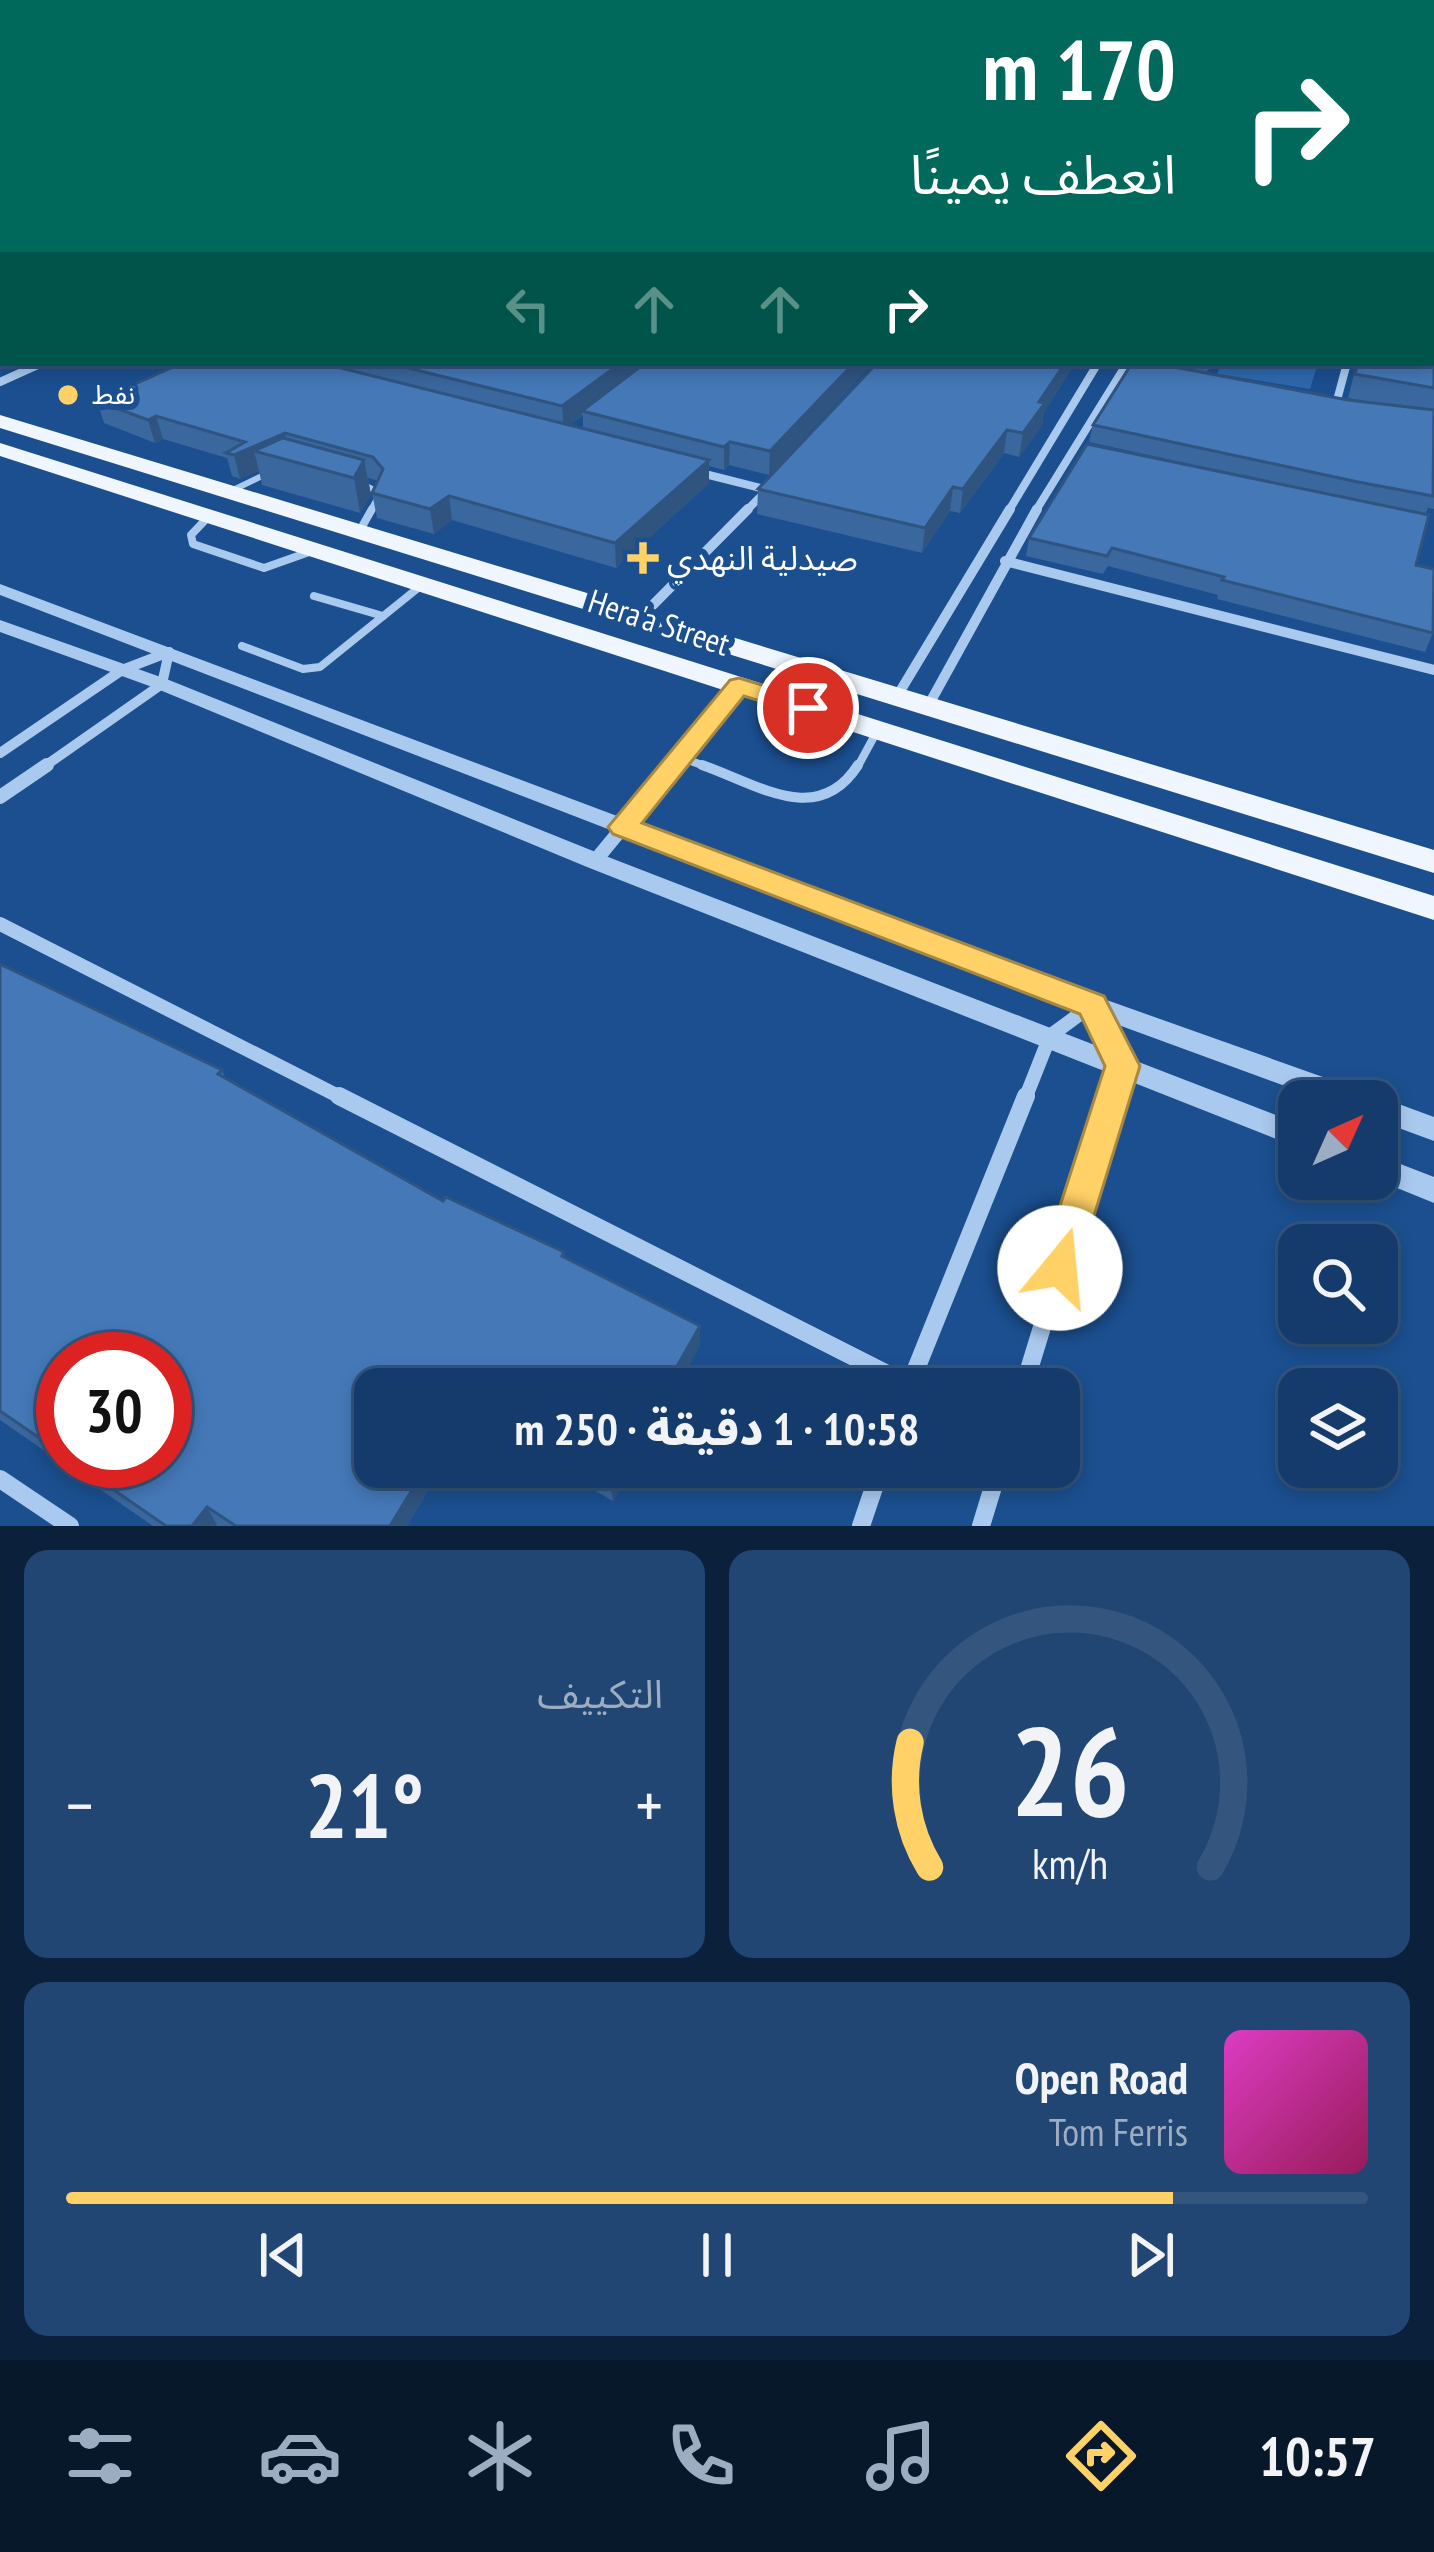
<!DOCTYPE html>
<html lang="ar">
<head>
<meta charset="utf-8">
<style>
	body { margin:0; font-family:"PT Sans Narrow","Noto Sans Arabic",sans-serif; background:#214673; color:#f1f3f6; direction:rtl; height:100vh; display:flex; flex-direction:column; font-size:45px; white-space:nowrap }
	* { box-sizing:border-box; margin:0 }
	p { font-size:39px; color:#9dadc1 }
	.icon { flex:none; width:66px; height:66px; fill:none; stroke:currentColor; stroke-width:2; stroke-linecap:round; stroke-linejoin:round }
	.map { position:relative; height:1526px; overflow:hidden; direction:ltr }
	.panel { display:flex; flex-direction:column; gap:24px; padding:24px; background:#0b203b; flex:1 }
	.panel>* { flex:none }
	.guide { position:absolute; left:0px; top:0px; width:1434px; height:366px; box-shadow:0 6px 18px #0003,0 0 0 3px #33557e; direction:rtl; background:#00695c; color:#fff; overflow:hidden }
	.needle { width:78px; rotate:45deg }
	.controls { position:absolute; left:1278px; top:1080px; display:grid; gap:24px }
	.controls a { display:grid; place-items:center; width:120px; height:120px; border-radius:24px; background:#143b6b; box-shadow:0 6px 18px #0003,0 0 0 3px #33557e; font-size:60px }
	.speed { position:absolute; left:36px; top:1332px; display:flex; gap:24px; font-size:60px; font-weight:700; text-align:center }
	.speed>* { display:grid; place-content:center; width:156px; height:156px; border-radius:50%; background:#143b6b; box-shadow:0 6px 18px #0003,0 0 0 3px #33557e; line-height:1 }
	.speed .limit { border:18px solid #d22; background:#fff; color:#111 }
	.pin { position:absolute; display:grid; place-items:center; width:102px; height:102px; color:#fff; margin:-51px; border:6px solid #fff; border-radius:50%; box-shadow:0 3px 12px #0007 }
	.me { position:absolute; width:132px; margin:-66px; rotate:17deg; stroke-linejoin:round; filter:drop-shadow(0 0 9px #0008) }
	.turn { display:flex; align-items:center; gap:42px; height:252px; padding:0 60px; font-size:54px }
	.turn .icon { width:156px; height:156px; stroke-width:2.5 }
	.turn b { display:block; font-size:84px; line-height:102px }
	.lanes { display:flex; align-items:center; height:114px; padding:0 60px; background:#0003; justify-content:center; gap:60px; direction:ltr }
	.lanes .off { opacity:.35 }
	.big { font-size:90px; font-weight:800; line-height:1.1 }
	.panel .card { flex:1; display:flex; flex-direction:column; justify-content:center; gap:18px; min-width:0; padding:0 42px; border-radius:24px; background:#214673 }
	.panel .dial { align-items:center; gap:0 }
	.dial svg { height:312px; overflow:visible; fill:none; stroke:#33557e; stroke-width:7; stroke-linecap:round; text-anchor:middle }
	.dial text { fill:#f1f3f6; stroke:none }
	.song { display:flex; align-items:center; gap:36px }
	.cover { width:144px; height:144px; border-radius:18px; background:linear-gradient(135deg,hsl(310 70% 55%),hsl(330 70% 35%)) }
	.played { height:12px; border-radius:6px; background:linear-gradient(90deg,#ffd166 85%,#33557e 85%) }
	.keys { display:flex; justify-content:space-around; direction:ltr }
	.heat { display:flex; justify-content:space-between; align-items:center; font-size:66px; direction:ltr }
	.panel .tiles { flex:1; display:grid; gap:24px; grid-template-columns:1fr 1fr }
	.card:last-child { grid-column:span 2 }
	.trip { position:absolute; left:354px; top:1368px; width:726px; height:120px; border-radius:24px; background:#143b6b; box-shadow:0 6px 18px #0003,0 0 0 3px #33557e; font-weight:800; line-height:120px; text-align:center; direction:rtl }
	.dock { display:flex; height:192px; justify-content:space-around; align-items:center; background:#08182b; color:#9dadc1 }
	.dock .icon { width:84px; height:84px }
	.dock .active { color:#ffd166 }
	.dock b { font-size:54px; color:#f1f3f6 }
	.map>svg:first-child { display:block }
	.green { fill:#2e69ad }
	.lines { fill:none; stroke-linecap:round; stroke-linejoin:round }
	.service-far2 { stroke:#a9c9ee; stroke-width:6 }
	.service-far1 { stroke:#a9c9ee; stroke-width:8 }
	.service { stroke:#a9c9ee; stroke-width:10 }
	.minor-far3 { stroke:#a9c9ee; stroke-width:8 }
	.minor-far2 { stroke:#a9c9ee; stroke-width:10 }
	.minor-far1 { stroke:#a9c9ee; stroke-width:14 }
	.minor { stroke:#a9c9ee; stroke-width:18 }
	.tertiary { fill:#a9c9ee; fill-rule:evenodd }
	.primary { fill:#f0f6ff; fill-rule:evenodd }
	.wall { fill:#3a679d; fill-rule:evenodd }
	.shaded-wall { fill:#305480 }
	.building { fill:#4478b7; stroke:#305480; stroke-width:3 }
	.route { fill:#ffd166; stroke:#a68842; stroke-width:3 }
	.poi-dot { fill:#ffd166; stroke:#1b4f8f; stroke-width:4.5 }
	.labels { text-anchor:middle; stroke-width:12; stroke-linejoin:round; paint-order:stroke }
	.far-poi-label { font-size:27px; fill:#fff; stroke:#1b4f8f; text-anchor:start }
	.poi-label { font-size:33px; fill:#fff; stroke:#1b4f8f; text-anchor:start }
	.street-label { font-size:33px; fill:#fff; stroke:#1b4f8f }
</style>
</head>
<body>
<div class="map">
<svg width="1434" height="1526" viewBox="0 0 1434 1526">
	<rect width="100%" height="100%" fill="#1b4f8f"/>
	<polygon class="green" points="1222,363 1318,363 1310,389 1217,374"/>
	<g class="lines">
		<g class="service-far2">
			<polyline points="362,484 380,493 370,512"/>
			<polyline points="229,492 266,474"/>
		</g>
		<g class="service-far1">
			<polyline points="209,516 191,535 193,544 264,568 312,551"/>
			<polyline points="359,532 372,509"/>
			<polyline points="314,596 383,616"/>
			<polyline points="242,646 303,669 320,667 423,584"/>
			<polyline points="680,757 710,768"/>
			<polyline points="857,768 876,733"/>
		</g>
		<path class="service" d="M 702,765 C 757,784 818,828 858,765"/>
		<g class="minor-far3">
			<polyline points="0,382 42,363"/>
			<polyline points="1336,404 1347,363"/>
			<polyline points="693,471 768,490"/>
			<polyline points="745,512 766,491"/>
			<polyline points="1008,512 1098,363"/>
			<polyline points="1035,512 1127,363"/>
		</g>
		<g class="minor-far2">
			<polyline points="1005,561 1434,670"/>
			<polyline points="640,618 748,509"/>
			<polyline points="896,698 1010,509"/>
			<polyline points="927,708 1037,509"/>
			<polyline points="0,753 122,670 169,652"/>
			<polyline points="42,768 162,684 169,652"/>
			<polyline points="671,768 739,685"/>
		</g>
		<g class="minor-far1">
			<polyline points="0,797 47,765"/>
			<polyline points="595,861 674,765"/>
			<polyline points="0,924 344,1099"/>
			<polyline points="1025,1099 1050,1036 1092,1005 1122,1066 1112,1099"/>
		</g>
		<g class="minor">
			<polyline points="339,1096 909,1385"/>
			<polyline points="908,1389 1026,1096"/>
			<polyline points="1023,1389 1113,1096"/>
			<polyline points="0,1479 70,1526"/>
			<polyline points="861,1526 881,1467"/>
			<polyline points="981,1526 999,1467"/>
		</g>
		<g class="tertiary">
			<polygon points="0,584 1101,998 1368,1093 1371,1099 1377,1096 1434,1117 1434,1141 1377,1120 1377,1101 1326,1101 1083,1012 0,595"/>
			<polygon points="0,620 169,680 603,855 1299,1124 1299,1148 587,867 155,688 0,632"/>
			<polygon points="1377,1155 1434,1177 1434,1203 1375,1179"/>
		</g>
		<g class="primary">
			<polygon points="0,415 1434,850 1434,873 0,428"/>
			<polygon points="0,443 1434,896 1434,920 0,456"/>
		</g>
	</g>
	<g class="wall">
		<rect x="1431" y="235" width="3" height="70"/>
		<polygon points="1434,341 1434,509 1428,508 1426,513 1416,565 1433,633 1425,652 1217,599 1218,595 1108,566 1103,574 1026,556 1029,538 1270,482 1089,442 1093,425 1348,400 1372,403 1348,398 1357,363 1431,363"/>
		<path d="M 182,363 L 873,363 L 769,475 L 729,465 L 724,470 L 709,466 L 709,483 L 616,568 L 452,520 L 434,534 L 377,518 L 372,493 L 378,481 L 368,478 L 371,495 L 360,513 L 262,485 L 259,471 L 240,479 L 232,476 L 227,458 L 163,439 L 155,443 L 104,423 L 97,401 ZM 583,415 L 583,428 L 569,425 Z"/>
		<polygon points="877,363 1075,363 1044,412 1042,426 1019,457 1004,453 960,513 950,511 922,553 757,514 758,489"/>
		<polygon points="1155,363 1211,363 1207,372"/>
		<path d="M 0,964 L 222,1070 L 225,1078 L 443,1201 L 564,1252 L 565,1257 L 700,1346 L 375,1389 L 442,1467 L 407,1526 L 153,1526 L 0,1420 ZM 63,1359 L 165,1461 L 63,1461 Z"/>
		<polygon points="553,1467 632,1467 613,1501"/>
	</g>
	<g class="shaded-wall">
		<polygon points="621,363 651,363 582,411 582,415 564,429 562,406"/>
		<polygon points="854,363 873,363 769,475 770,451"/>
		<polygon points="1065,363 1075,363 1044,412 1042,426 1019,457 1023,433 1039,402"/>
		<polygon points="156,416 163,439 155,443 148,420"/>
		<polygon points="1007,430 1004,453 960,513 963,489"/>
		<polygon points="285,433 290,457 254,451 259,471 240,479 234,455"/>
		<polygon points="730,442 729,465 724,470 724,447"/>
		<polygon points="364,460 371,495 360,513 354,478"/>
		<polygon points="709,460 709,483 616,568 615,543"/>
		<polygon points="953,487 950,511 922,553 925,528"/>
		<polygon points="449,496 452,520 434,534 430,509"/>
		<polygon points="700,1326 700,1346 676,1389 664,1389"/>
		<polygon points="426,1467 442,1467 407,1526 390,1526"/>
		<polygon points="620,1467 632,1467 613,1501 610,1484"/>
		<polygon points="207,1507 217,1525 216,1526 192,1526"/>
	</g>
	<g class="building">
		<rect x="1431" y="235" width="3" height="49"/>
		<polygon points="1431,341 1434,341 1434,388 1355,374 1358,363 1431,363"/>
		<polygon points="182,363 321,363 709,460 615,543 449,496 430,509 372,493 383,469 373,457 285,433 234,455 226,453 245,442 156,416 148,420 97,401"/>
		<polygon points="388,363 621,363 562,406"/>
		<polygon points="645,363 854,363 770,451 730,442 724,447 582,411"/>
		<polygon points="877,363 1065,363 1039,402 1045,403 1023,433 1007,430 963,489 953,487 925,528 758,489"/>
		<polygon points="1132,363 1153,363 1348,400 1434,410 1433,496 1358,482 1093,425"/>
		<polygon points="283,438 364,460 354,478 254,451"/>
		<polygon points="1087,444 1429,515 1416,565 1434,569 1433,633 1222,580 1224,577 1112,548 1107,556 1029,538"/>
		<polygon points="0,964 222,1070 218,1074 443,1201 446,1197 564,1252 562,1256 700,1326 664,1389 375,1389 375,1467 426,1467 390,1526 236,1526 207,1507 192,1526 166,1526 72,1461 165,1461 165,1359 63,1359 63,1454 0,1411"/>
		<polygon points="581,1467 620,1467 610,1484"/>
	</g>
	<linearGradient id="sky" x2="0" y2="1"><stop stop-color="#0f2b4f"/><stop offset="0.43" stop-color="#39639b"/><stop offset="1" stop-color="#39639b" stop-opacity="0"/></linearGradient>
	<rect width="1434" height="374" fill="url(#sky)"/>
	<polygon class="route" points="739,678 817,702 821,708 808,716 744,696 642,823 1104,996 1140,1066 1074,1281 1060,1286 1046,1281 1040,1268 1105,1066 1080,1014 613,834 608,827 730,680"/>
	<g class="poi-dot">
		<circle cx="68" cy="395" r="12"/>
		<path d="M637 540h12v12h12v12h-12v12h-12v-12h-12v-12h12z"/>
	</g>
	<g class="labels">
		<g class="far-poi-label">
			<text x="92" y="404">نفط</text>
		</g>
		<g class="poi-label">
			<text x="667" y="570">صيدلية النهدي</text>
		</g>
		<g class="street-label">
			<text transform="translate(659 622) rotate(18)" y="12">Hera'a Street</text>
		</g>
	</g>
</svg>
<div class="controls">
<a><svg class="needle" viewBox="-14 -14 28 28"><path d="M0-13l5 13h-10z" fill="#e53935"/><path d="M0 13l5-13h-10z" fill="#9dadc1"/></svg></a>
<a><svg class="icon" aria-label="search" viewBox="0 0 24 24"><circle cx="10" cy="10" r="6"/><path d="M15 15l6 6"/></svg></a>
<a><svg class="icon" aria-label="layers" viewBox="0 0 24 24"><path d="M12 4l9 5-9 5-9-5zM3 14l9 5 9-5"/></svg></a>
</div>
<div class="speed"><div class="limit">30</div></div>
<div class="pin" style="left:808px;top:708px;background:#d93025"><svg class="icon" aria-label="arrive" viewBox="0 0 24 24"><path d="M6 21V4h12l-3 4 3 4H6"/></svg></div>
<svg class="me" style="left:1060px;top:1268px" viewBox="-20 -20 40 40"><circle r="19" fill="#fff"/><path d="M0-13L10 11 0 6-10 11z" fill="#ffd166"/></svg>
<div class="trip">10:58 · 1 دقيقة · 250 m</div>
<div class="guide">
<div class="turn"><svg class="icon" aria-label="right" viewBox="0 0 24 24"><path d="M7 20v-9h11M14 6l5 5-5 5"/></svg><div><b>170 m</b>انعطف يمينًا</div></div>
<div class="lanes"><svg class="icon off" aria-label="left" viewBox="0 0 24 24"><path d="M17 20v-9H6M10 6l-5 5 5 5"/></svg><svg class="icon off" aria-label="ahead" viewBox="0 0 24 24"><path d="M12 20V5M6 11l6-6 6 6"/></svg><svg class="icon off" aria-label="ahead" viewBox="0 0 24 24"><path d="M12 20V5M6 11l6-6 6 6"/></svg><svg class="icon" aria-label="right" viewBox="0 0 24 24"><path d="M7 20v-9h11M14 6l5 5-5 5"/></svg></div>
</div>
</div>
<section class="panel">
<div class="tiles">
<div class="card dial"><svg viewBox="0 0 100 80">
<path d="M14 69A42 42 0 1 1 86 69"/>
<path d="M14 69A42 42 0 0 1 9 37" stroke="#ffd166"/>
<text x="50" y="56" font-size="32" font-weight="700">26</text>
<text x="50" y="72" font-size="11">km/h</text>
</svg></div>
<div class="card"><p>التكييف</p>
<div class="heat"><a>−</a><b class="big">21°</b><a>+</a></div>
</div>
<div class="card">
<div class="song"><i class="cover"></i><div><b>Open Road</b><p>Tom Ferris</p></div></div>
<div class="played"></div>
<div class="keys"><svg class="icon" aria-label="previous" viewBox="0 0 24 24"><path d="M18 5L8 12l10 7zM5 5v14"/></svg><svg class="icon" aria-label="pause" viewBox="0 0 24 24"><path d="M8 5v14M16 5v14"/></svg><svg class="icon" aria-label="next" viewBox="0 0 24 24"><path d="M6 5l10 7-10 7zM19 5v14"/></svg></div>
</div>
</div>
</section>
<nav class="dock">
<b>10:57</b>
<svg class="icon active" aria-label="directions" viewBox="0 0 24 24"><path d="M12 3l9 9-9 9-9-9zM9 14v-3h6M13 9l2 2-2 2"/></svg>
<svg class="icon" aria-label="music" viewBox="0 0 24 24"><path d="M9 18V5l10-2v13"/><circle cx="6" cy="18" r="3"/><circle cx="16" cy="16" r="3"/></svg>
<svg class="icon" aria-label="phone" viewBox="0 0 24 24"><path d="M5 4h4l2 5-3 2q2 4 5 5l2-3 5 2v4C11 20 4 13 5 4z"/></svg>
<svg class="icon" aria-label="climate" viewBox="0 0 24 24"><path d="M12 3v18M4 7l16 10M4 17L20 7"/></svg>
<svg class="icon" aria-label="car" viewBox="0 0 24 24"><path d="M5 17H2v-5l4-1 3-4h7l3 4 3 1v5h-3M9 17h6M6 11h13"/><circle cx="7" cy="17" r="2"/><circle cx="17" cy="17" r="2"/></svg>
<svg class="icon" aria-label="filters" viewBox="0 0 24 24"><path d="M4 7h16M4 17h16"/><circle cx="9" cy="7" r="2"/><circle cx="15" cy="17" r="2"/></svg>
</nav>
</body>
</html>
